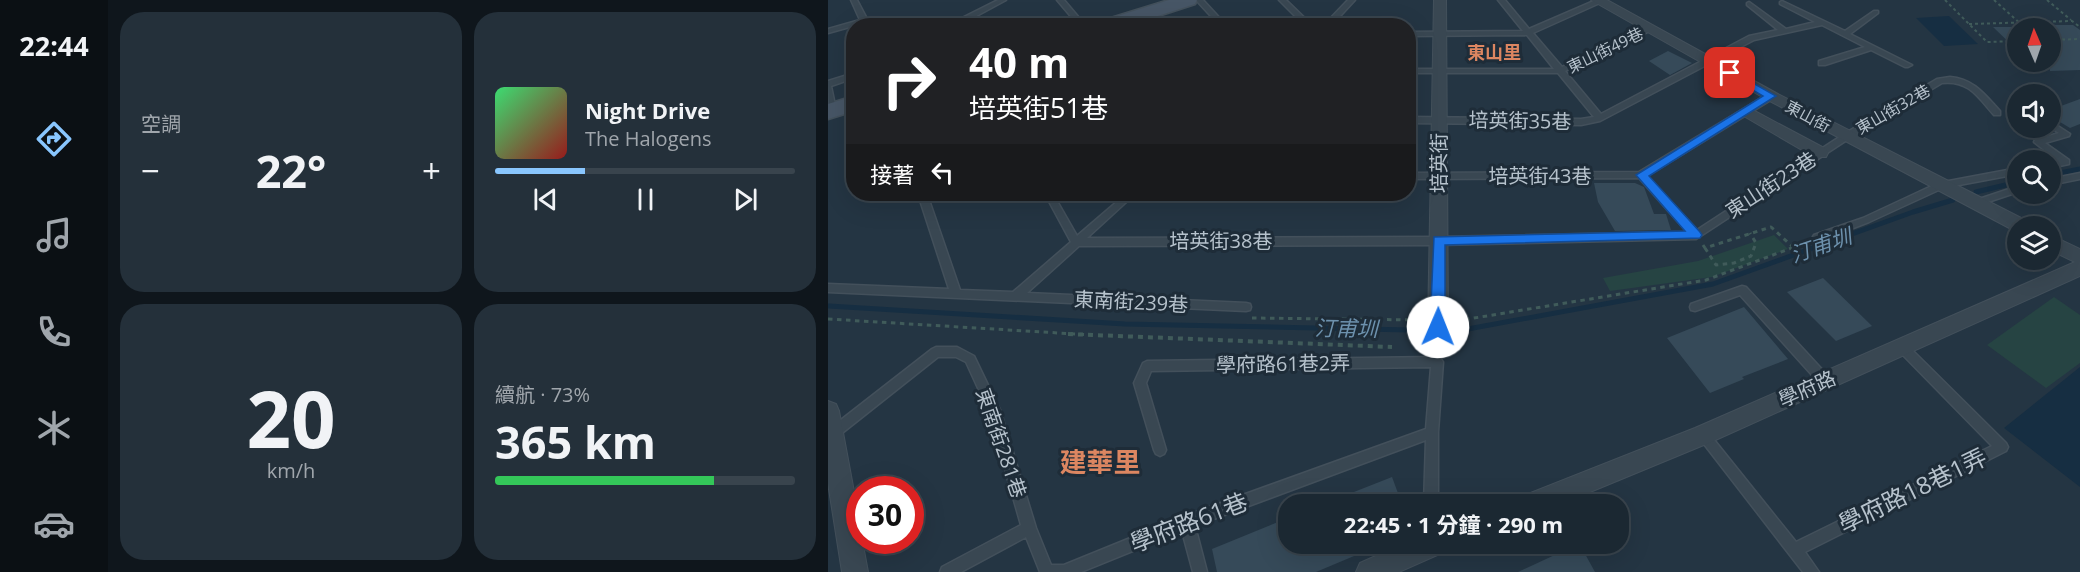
<!DOCTYPE html>
<html lang="zh-TW">
<head>
<meta charset="utf-8">
<style>
	body { margin:0; font-family:"Open Sans","Noto Sans TC",sans-serif; background:#24303a; color:#f1f3f6; height:100vh; display:flex; flex-direction:column; font-size:22px; white-space:nowrap }
	* { box-sizing:border-box; margin:0 }
	p { font-size:20px; color:#a0a6ac }
	.icon { flex:none; width:33px; height:33px; fill:none; stroke:currentColor; stroke-width:2; stroke-linecap:round; stroke-linejoin:round }
	.map { position:relative; flex:1; overflow:hidden }
	.panel { display:flex; flex-direction:column; gap:12px; padding:12px; background:#0f161c; width:720px }
	.panel>* { flex:none }
	.hud { position:absolute; left:18px; top:18px; width:570px; height:183px; border-radius:24px; box-shadow:0 6px 24px #0002,0 0 0 2px #39444d; background:#202124; color:#fff; overflow:hidden }
	.needle { width:39px; rotate:358deg }
	.buttons { position:absolute; left:1179px; top:18px; display:grid; gap:12px }
	.buttons a { display:grid; place-items:center; width:54px; height:54px; border-radius:50%; background:#1b2832; box-shadow:0 6px 24px #0002,0 0 0 2px #39444d; font-size:30px }
	.speed { position:absolute; left:18px; top:476px; display:flex; gap:12px; font-size:30px; font-weight:700; text-align:center }
	.speed>* { display:grid; place-content:center; width:78px; height:78px; border-radius:50%; background:#1b2832; box-shadow:0 6px 24px #0002,0 0 0 2px #39444d; line-height:1 }
	.speed .limit { border:9px solid #d22; background:#fff; color:#111 }
	.pin { position:absolute; display:grid; place-items:center; width:51px; height:51px; color:#fff; margin:-26px; border-radius:12px; box-shadow:0 3px 9px #0006 }
	.me { position:absolute; width:66px; margin:-33px; rotate:1deg; stroke-linejoin:round; filter:drop-shadow(0 0 4px #0008) }
	.turn { display:flex; align-items:center; gap:21px; height:126px; padding:0 24px; font-size:27px }
	.turn .icon { width:78px; height:78px; stroke-width:2.5 }
	.turn b { display:block; font-size:42px; line-height:51px }
	.then { display:flex; align-items:center; height:57px; padding:0 24px; background:#0003; gap:12px; font-size:22px }
	.big { font-size:45px; font-weight:700; line-height:1.1 }
	.panel .card { flex:1; display:flex; flex-direction:column; justify-content:center; gap:9px; min-width:0; padding:0 21px; border-radius:24px; background:#24303a }
	.panel .dial { align-items:center; gap:0 }
	.dial b { font-size:78px; line-height:1 }
	.song { display:flex; align-items:center; gap:18px }
	.cover { width:72px; height:72px; border-radius:9px; background:linear-gradient(135deg,hsl(140 70% 55%),hsl(0 70% 35%)) }
	.played { height:6px; border-radius:3px; background:linear-gradient(90deg,#89c6fe 30%,#39444d 30%) }
	.keys { display:flex; justify-content:space-around; direction:ltr }
	.heat { display:flex; justify-content:space-between; align-items:center; font-size:33px; direction:ltr }
	.charge { height:9px; border-radius:4px; background:linear-gradient(90deg,#34c759 73%,#39444d 0) }
	.panel .tiles { flex:1; display:grid; gap:12px; grid-template-columns:repeat(2,1fr) }
	.trip { position:absolute; left:450px; top:494px; width:351px; height:60px; border-radius:24px; background:#1b2832; box-shadow:0 6px 24px #0002,0 0 0 2px #39444d; font-weight:700; line-height:60px; text-align:center }
	main { display:flex; flex:1; min-height:0 }
	.tab-bar { display:flex; flex-direction:column; width:108px; justify-content:space-around; align-items:center; background:#0b1014; color:#a0a6ac }
	.tab-bar .icon { width:42px; height:42px }
	.tab-bar .selected { color:#89c6fe }
	.tab-bar b { font-size:27px; color:#f1f3f6 }
	.map>svg:first-child { display:block }
	.green { fill:#264443 }
	.water { fill:#162e42 }
	.lines { fill:none; stroke-linecap:round; stroke-linejoin:round }
	.stream { stroke:#162e42; stroke-width:5 }
	.building { fill:#364a59 }
	.lane-casing { stroke:#43505b; stroke-width:3 }
	.street-casing { stroke:#43505b; stroke-width:2 }
	.secondary-casing { stroke:#43505b; stroke-width:3 }
	.path-far2 { stroke:#405b5a; stroke-width:2; stroke-dasharray:3 3; stroke-linecap:butt }
	.path-far1 { stroke:#405b5a; stroke-width:3; stroke-dasharray:4.5 4.5; stroke-linecap:butt }
	.path { stroke:#405b5a; stroke-width:4; stroke-dasharray:5 5; stroke-linecap:butt }
	.lane { fill:#394752; fill-rule:evenodd }
	.street { fill:#394752; fill-rule:evenodd }
	.secondary { fill:#475666; fill-rule:evenodd }
	.route { fill:#1a73e8; stroke:#114b97; stroke-width:1.5 }
	.labels { text-anchor:middle; stroke-width:6; stroke-linejoin:round; paint-order:stroke }
	.far-street-label { font-size:16px; fill:#b6c2cc; stroke:#1e2c38 }
	.far-quarter-label { font-size:18px; font-weight:bold; fill:#dc8661; stroke:#1e2c38 }
	.street-label { font-size:20px; fill:#b6c2cc; stroke:#1e2c38 }
	.water-label { font-size:21px; font-style:italic; fill:#6d91ad; stroke:#1e2c38 }
	.near-street-label { font-size:24px; fill:#b6c2cc; stroke:#1e2c38 }
	.near-quarter-label { font-size:27px; font-weight:bold; fill:#dc8661; stroke:#1e2c38 }
</style>
</head>
<body>
<main>
<nav class="tab-bar">
<b>22:44</b>
<svg class="icon selected" aria-label="directions" viewBox="0 0 24 24"><path d="M12 3l9 9-9 9-9-9zM9 14v-3h6M13 9l2 2-2 2"/></svg>
<svg class="icon" aria-label="music" viewBox="0 0 24 24"><path d="M9 18V5l10-2v13"/><circle cx="6" cy="18" r="3"/><circle cx="16" cy="16" r="3"/></svg>
<svg class="icon" aria-label="phone" viewBox="0 0 24 24"><path d="M5 4h4l2 5-3 2q2 4 5 5l2-3 5 2v4C11 20 4 13 5 4z"/></svg>
<svg class="icon" aria-label="climate" viewBox="0 0 24 24"><path d="M12 3v18M4 7l16 10M4 17L20 7"/></svg>
<svg class="icon" aria-label="car" viewBox="0 0 24 24"><path d="M5 17H2v-5l4-1 3-4h7l3 4 3 1v5h-3M9 17h6M6 11h13"/><circle cx="7" cy="17" r="2"/><circle cx="17" cy="17" r="2"/></svg>
</nav>
<section class="panel">
<div class="tiles">
<div class="card"><p>空調</p>
<div class="heat"><a>−</a><b class="big">22°</b><a>+</a></div>
</div>
<div class="card">
<div class="song"><i class="cover"></i><div><b>Night Drive</b><p>The Halogens</p></div></div>
<div class="played"></div>
<div class="keys"><svg class="icon" aria-label="previous" viewBox="0 0 24 24"><path d="M18 5L8 12l10 7zM5 5v14"/></svg><svg class="icon" aria-label="pause" viewBox="0 0 24 24"><path d="M8 5v14M16 5v14"/></svg><svg class="icon" aria-label="next" viewBox="0 0 24 24"><path d="M6 5l10 7-10 7zM19 5v14"/></svg></div>
</div>
<div class="card dial"><b>20</b><p>km/h</p></div>
<div class="card"><p>續航 · 73%</p><b class="big">365 km</b><div class="charge"></div></div>
</div>
</section>
<div class="map">
<svg width="1252" height="572" viewBox="0 0 1252 572">
	<rect width="100%" height="100%" fill="#243543"/>
	<g class="green">
		<polygon points="946,235 960,249 884,277 782,291 775,278 870,261"/>
		<polygon points="1226,297 1252,315 1252,363 1218,388 1159,345"/>
	</g>
	<g class="water">
		<polygon points="1121,16 1150,44 1116,46 1088,18"/>
		<polygon points="1252,367 1252,487 1176,428"/>
	</g>
	<g class="lines">
		<g class="stream">
			<polyline points="1222,175 1252,169"/>
			<polyline points="1148,192 1190,182"/>
			<polyline points="1,306 297,324 629,331 885,284 1085,212 1125,200"/>
		</g>
	</g>
	<g class="building">
		<polygon points="1222,25 1245,25 1252,30 1252,70 1222,71"/>
		<polygon points="1165,27 1190,27 1190,51"/>
		<polygon points="840,51 864,63 842,75 821,61"/>
		<polygon points="1252,99 1252,124 1242,128 1222,116 1222,110"/>
		<polygon points="766,183 807,183 816,187 826,214 838,214 843,230 787,231 770,202"/>
		<polygon points="995,278 1044,326 1008,341 959,292"/>
		<polygon points="916,307 960,359 914,377 916,379 882,393 839,338"/>
		<polygon points="564,477 574,504 498,504 498,503"/>
		<polygon points="460,518 460,543 557,543 488,572 389,572 384,549"/>
		<polygon points="751,543 767,572 690,572 731,553"/>
	</g>
	<g class="lines">
		<defs>
			<g id="lane">
				<polygon points="23,0 29,0 39,19 124,23 170,0 178,0 130,26 36,23 0,33 0,29 32,20"/>
				<polygon points="229,0 236,0 258,26 251,26"/>
				<polygon points="368,0 375,0 399,26 392,26"/>
				<polygon points="451,0 458,0 485,26 477,26"/>
				<polygon points="520,0 527,0 503,26 495,26"/>
				<polygon points="670,0 677,0 701,29 768,0 775,0 774,2 705,33 734,67 818,26 824,26 824,30 737,71 773,114 921,36 950,30 919,5 919,3 921,2 958,29 987,22 952,4 952,2 954,1 1017,31 1046,11 1050,11 1050,13 1022,34 1084,65 1080,67 1077,67 1043,50 997,65 991,65 991,61 1037,47 994,25 926,40 772,121 753,125 580,123 580,117 753,119 766,117 730,73 580,73 580,69 726,69 699,35 580,36 580,32 695,31"/>
				<polygon points="26,73 26,78 3,86 8,110 4,113 1,112 0,81"/>
				<path d="M 1122,77 C 1146,79 1157,95 1172,111 L 1172,115 L 1166,115 C 1150,97 1141,80 1114,83 L 1022,138 L 868,239 L 610,245 L 251,246 L 199,293 L 418,303 L 422,304 L 423,307 L 422,310 L 418,311 L 0,292 L 0,284 L 121,289 L 90,194 L 99,194 L 132,290 L 185,292 L 243,242 L 217,194 L 225,194 L 249,236 L 298,194 L 307,194 L 259,238 L 610,237 L 859,232 L 811,178 L 580,179 L 580,173 L 811,172 L 940,94 L 946,94 L 946,98 L 819,176 L 869,230 L 1016,134 L 1109,79 Z"/>
				<polygon points="1222,121 1242,134 1241,136 1217,143 1241,160 1241,164 1222,168 1222,162 1230,161 1206,142 1207,140 1231,133 1222,127"/>
				<polygon points="1190,168 1190,174 1115,188 1041,222 989,242 984,238 986,235 1035,218 1110,183"/>
				<polygon points="1252,173 1252,179 1222,185 1222,179"/>
				<polygon points="1190,186 1190,192 1148,206 1143,203 1145,201"/>
				<polygon points="914,286 918,287 1001,377 1003,381 1001,385 997,386 993,385 912,295 867,311 863,310 862,307 863,304"/>
				<polygon points="1074,342 1078,344 1178,443 1180,447 1178,451 977,552 991,572 975,572 869,435 871,431 875,429 879,431 968,542 1164,446 1070,350 1068,347 1070,344"/>
				<polygon points="108,347 129,347 146,356 172,410 208,528 223,565 236,565 359,515 598,429 603,367 323,371 318,383 338,450 336,454 332,456 328,454 326,450 306,383 315,363 319,361 609,357 613,359 615,362 610,432 610,504 596,504 598,440 367,526 379,572 365,572 354,531 253,572 212,572 198,537 133,572 112,572 114,567 193,525 160,410 138,362 128,357 110,357 4,441 0,443 0,430 104,349"/>
			</g>
			<g id="street">
				<polygon points="606,0 618,0 620,327 617,333 610,335 603,333 600,327"/>
				<polygon points="763,0 779,0 948,93 1199,221 1202,226 1190,226 1190,231 1187,231 938,99"/>
				<polygon points="919,107 998,149 1000,153 998,157 986,157 914,115 911,112"/>
				<polygon points="1222,235 1252,249 1252,276 883,442 733,504 692,504 695,496 867,428 1247,262 1222,250"/>
				<polygon points="0,401 8,404 11,411 32,524 32,540 34,540 40,572 14,572 0,483"/>
				<polygon points="577,543 620,543 616,552 571,572 528,572 532,563"/>
			</g>
			<g id="secondary">
				<polygon points="341,0 369,0 367,4 299,26 268,26 270,22"/>
				<polygon points="26,96 26,111 0,119 0,104"/>
			</g>
		</defs>
		<use href="#lane" class="lane-casing"/>
		<use href="#street" class="street-casing"/>
		<use href="#secondary" class="secondary-casing"/>
		<g class="path-far2">
			<polyline points="1117,0 1159,42 1190,41"/>
			<polyline points="1166,0 1195,26"/>
			<polyline points="1219,0 1243,20"/>
			<polyline points="1141,24 1244,21 1252,27"/>
			<polyline points="1222,40 1252,39"/>
		</g>
		<g class="path-far1">
			<polyline points="875,245 877,248 943,227 965,247"/>
			<polyline points="877,248 888,265 906,263 923,256 928,243 922,233"/>
			<polyline points="424,318 592,320"/>
			<polyline points="0,319 264,335"/>
			<polyline points="628,321 878,280 977,243"/>
		</g>
		<polyline class="path" points="240,334 564,347"/>
		<use href="#lane" class="lane"/>
		<use href="#street" class="street"/>
		<use href="#secondary" class="secondary"/>
	</g>
	<polygon class="route" points="902,70 948,96 821,176 872,232 874,235 872,238 617,245 617,327 615,331 605,331 602,327 606,237 857,231 808,175 935,96 899,75 897,73"/>
	<g class="labels">
		<g class="far-street-label">
			<text transform="translate(777 50) rotate(-26)" y="6">東山街49巷</text>
			<text transform="translate(1065 109) rotate(-30)" y="6">東山街32巷</text>
			<text transform="translate(980 116) rotate(28)" y="6">東山街</text>
		</g>
		<g class="far-quarter-label">
			<text x="666" y="59">東山里</text>
		</g>
		<g class="street-label">
			<text transform="translate(692 121) rotate(1)" y="7">培英街35巷</text>
			<text transform="translate(611 163) rotate(-90)" y="7">培英街</text>
			<text x="712" y="183">培英街43巷</text>
			<text transform="translate(943 185) rotate(-33)" y="7">東山街23巷</text>
			<text x="393" y="248">培英街38巷</text>
			<text transform="translate(303 302) rotate(3)" y="7">東南街239巷</text>
			<text transform="translate(455 364) rotate(-1)" y="7">學府路61巷2弄</text>
			<text transform="translate(979 389) rotate(-24)" y="7">學府路</text>
			<text transform="translate(173 443) rotate(71)" y="7">東南街281巷</text>
		</g>
		<g class="water-label">
			<text transform="translate(993 246) rotate(-19)" y="7">汀甫圳</text>
			<text transform="translate(518 329) rotate(1)" y="7">汀甫圳</text>
		</g>
		<g class="near-street-label">
			<text transform="translate(1085 491) rotate(-26)" y="8">學府路18巷1弄</text>
			<text transform="translate(361 523) rotate(-21)" y="8">學府路61巷</text>
		</g>
		<g class="near-quarter-label">
			<text x="272" y="472">建華里</text>
		</g>
	</g>
</svg>
<div class="buttons">
<a><svg class="needle" viewBox="-14 -14 28 28"><path d="M0-13l5 13h-10z" fill="#e53935"/><path d="M0 13l5-13h-10z" fill="#a0a6ac"/></svg></a>
<a><svg class="icon" aria-label="sound" viewBox="0 0 24 24"><path d="M4 9h4l5-4v14l-5-4H4zM17 9q2 3 0 6"/></svg></a>
<a><svg class="icon" aria-label="search" viewBox="0 0 24 24"><circle cx="10" cy="10" r="6"/><path d="M15 15l6 6"/></svg></a>
<a><svg class="icon" aria-label="layers" viewBox="0 0 24 24"><path d="M12 4l9 5-9 5-9-5zM3 14l9 5 9-5"/></svg></a>
</div>
<div class="speed"><div class="limit">30</div></div>
<div class="pin" style="left:902px;top:73px;background:#d93025"><svg class="icon" aria-label="arrive" viewBox="0 0 24 24"><path d="M6 21V4h12l-3 4 3 4H6"/></svg></div>
<svg class="me" style="left:610px;top:327px" viewBox="-20 -20 40 40"><circle r="19" fill="#fff"/><path d="M0-13L10 11 0 6-10 11z" fill="#1a73e8"/></svg>
<div class="trip">22:45 · 1 分鐘 · 290 m</div>
<div class="hud">
<div class="turn"><svg class="icon" aria-label="right" viewBox="0 0 24 24"><path d="M7 20v-9h11M14 6l5 5-5 5"/></svg><div><b>40 m</b>培英街51巷</div></div>
<div class="then">接著<svg class="icon" aria-label="left" viewBox="0 0 24 24"><path d="M17 20v-9H6M10 6l-5 5 5 5"/></svg></div>
</div>
</div>
</main>
</body>
</html>
